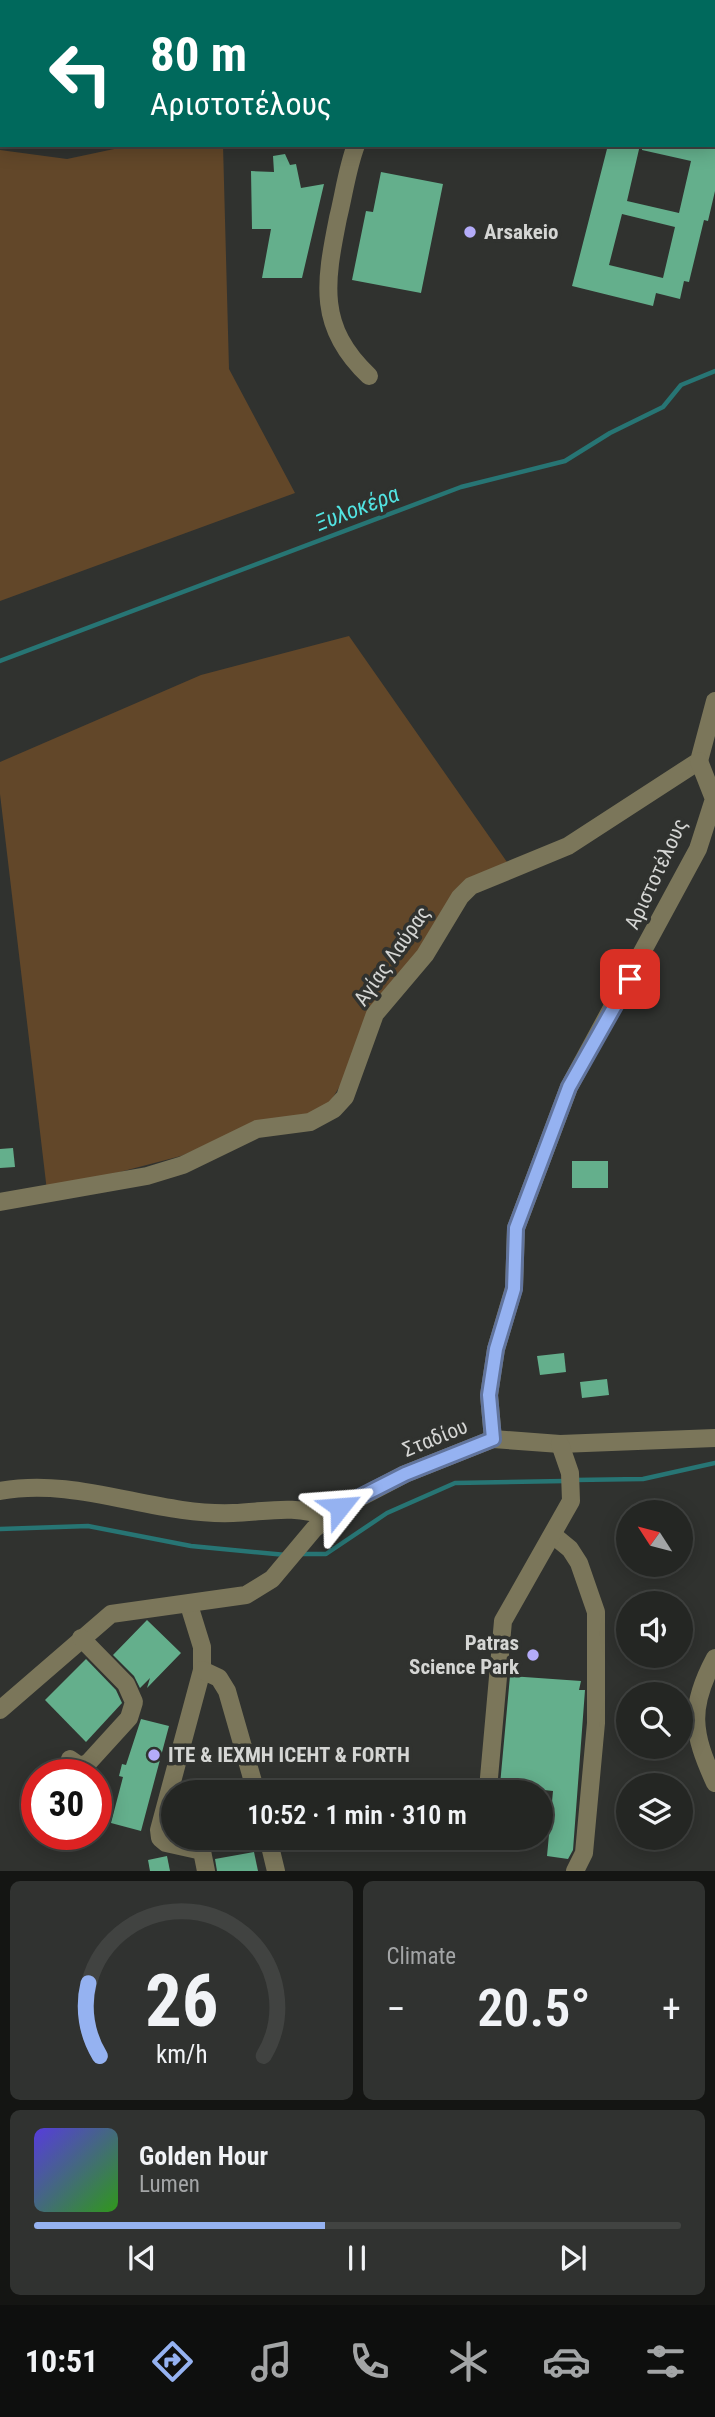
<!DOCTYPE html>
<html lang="en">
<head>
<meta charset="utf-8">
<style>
	body { margin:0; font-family:"Roboto Condensed",sans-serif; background:#303230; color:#f1f3f6; height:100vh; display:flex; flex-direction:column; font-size:26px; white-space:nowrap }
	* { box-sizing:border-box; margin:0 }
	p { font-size:23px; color:#a3a5a6 }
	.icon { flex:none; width:38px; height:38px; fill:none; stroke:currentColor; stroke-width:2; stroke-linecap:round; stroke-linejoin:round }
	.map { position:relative; height:1871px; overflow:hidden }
	.panel { display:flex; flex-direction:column; gap:10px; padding:10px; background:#141513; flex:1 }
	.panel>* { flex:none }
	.hud { position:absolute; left:0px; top:0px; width:716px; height:147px; box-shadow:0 4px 18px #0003,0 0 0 2px #414341; background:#00695c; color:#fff; overflow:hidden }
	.needle { width:46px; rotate:306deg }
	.tools { position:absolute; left:616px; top:1500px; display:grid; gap:14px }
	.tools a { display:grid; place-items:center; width:77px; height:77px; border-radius:50%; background:#242623; box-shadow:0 4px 18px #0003,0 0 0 2px #414341; font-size:35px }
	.speed { position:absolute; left:21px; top:1759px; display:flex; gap:14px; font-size:35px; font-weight:700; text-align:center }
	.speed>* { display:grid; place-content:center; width:91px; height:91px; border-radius:50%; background:#242623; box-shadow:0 4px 18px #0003,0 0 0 2px #414341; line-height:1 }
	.speed .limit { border:10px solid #d22; background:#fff; color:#111 }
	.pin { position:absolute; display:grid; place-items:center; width:60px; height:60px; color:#fff; margin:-30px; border-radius:14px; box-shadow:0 4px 10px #0006 }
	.me { position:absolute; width:77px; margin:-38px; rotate:62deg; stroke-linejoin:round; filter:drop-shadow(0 0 5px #0008) }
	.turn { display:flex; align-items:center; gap:24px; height:147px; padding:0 35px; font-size:32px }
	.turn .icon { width:91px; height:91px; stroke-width:2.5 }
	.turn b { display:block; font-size:49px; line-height:60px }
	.big { font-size:52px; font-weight:600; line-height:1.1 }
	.panel .card { flex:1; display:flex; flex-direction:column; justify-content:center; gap:10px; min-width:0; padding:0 24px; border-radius:10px; background:#303230 }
	.panel .dial { align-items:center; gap:0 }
	.dial svg { height:182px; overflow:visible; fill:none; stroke:#414341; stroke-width:7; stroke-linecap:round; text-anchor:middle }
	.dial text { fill:#f1f3f6; stroke:none }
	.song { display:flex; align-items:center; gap:21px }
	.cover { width:84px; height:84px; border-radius:10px; background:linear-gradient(135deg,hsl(250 70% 55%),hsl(110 70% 35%)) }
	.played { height:7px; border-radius:4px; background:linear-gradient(90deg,#95b2f1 45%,#414341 45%) }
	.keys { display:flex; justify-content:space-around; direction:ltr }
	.heat { display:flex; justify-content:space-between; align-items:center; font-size:38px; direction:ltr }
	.panel .tiles { flex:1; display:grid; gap:10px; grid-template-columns:1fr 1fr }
	.card:last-child { grid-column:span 2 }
	.trip { position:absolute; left:161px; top:1780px; width:392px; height:70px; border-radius:35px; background:#242623; box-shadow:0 4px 18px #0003,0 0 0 2px #414341; font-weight:600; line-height:70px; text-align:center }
	.tabs { display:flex; height:112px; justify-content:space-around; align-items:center; background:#0e0f0e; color:#a3a5a6 }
	.tabs .icon { width:49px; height:49px }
	.tabs .selected { color:#95b2f1 }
	.tabs b { font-size:32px; color:#f1f3f6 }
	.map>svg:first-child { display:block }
	.green { fill:#624729 }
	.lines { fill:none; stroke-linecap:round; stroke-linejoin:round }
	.stream { stroke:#277574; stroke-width:4.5 }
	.building { fill:#64af8c; fill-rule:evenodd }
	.minor { stroke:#7b765a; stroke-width:18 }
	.major { stroke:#c5bb80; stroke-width:18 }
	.route-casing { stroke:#61749d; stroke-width:18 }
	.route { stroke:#95b2f1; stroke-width:12 }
	.poi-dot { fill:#b4acf9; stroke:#30322f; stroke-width:2.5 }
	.labels { text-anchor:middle; stroke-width:7; stroke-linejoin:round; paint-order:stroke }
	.poi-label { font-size:21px; font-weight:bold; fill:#d5d6d4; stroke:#30322f; text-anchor:start }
	.street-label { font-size:21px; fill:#d5d6d4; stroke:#30322f }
	.water-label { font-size:23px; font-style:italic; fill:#52e4e2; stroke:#30322f }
</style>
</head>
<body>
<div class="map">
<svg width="715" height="1871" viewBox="0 0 715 1871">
	<rect width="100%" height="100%" fill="#30322f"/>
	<g class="green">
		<polygon points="133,145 223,145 229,369 295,493 0,601 0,150 67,159"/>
		<polygon points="349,636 507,862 464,881 329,1104 312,1115 256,1123 181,1156 47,1191 0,794 0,762 201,675"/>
	</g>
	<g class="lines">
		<g class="stream">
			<polyline points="0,661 461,487 565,461 610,433 663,407 681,385 715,371"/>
			<polyline points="574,1480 643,1479 715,1463"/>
			<polyline points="0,1529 88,1526 191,1546 286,1555"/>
			<polyline points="299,1554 326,1554 387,1513 455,1483 565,1481"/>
		</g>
	</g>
	<g class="building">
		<path d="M 608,145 L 640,145 L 627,201 L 679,213 L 691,161 L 642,150 L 642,145 L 715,145 L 715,191 L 708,221 L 704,220 L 689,282 L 684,281 L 680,299 L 656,293 L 653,306 L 572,286 ZM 622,214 L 675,227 L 663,278 L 609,265 Z"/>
		<polygon points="285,154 290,165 296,164 301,188 324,184 302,278 262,278 271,229 252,229 251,171 274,172 273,156"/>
		<polygon points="381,172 443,184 421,293 352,280 366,211 373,212"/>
		<polygon points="13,1148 15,1167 0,1168 0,1149"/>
		<rect x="572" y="1161" width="36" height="27"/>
		<polygon points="564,1353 566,1372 540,1375 537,1356"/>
		<polygon points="607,1379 609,1395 582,1398 580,1382"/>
		<polygon points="147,1620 181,1653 147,1688 150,1678 140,1688 134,1676 113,1655"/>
		<polygon points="86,1659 116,1690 122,1703 86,1742 45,1700"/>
		<polygon points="510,1676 581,1681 579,1690 585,1690 573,1850 568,1859 547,1856 553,1791 500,1785"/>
		<polygon points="141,1719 169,1726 141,1831 111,1823 123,1777 119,1776 122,1764 126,1765"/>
		<polygon points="254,1852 258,1871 217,1871 215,1859"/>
		<polygon points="167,1856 170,1871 150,1871 148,1860"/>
	</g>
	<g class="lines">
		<g class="minor">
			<polyline points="576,0 578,0"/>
			<polyline points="644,2 644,0"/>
			<polyline points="714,94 715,94"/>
			<path d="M 356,145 C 347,169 344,194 338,218 C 325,283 317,327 369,376"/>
			<polyline points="0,1202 147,1176 183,1165 257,1129 310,1122 334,1109 345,1097 375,1014 425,955 460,897 471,886 568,846 699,761 715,701"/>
			<polyline points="493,1439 489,1395 496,1349 514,1288 516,1228 569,1087 698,849 714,799 699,761"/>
			<path d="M 0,1491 C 77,1476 155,1516 233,1513 C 266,1512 294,1504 327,1517"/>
			<polyline points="553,1535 570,1549 579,1563 596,1612 596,1723 584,1853 575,1871"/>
			<polyline points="189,1605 202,1647 202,1670 159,1830 160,1838 166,1843 202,1851 206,1871"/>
			<path d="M 715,1658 C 688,1708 692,1733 715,1783"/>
			<polyline points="202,1670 219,1678 227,1691 256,1792"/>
			<polyline points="0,1710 111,1614 246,1595 272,1579 314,1529 340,1508 405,1474 493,1439 560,1444 715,1438"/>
			<polyline points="70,1759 80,1766 88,1763 129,1718 134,1702 126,1684 81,1638"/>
			<polyline points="488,1789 503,1621 571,1501 570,1473 560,1444"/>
			<polyline points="268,1838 276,1871"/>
		</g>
		<g class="major">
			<polyline points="483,0 490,2"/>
			<polyline points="714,57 715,58"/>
		</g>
	</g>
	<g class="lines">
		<defs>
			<polyline id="route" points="340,1507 405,1474 493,1439 489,1395 496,1349 514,1289 516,1228 569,1087 630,979"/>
		</defs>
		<use href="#route" class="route-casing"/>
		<use href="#route" class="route"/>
	</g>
	<g class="poi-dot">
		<circle cx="470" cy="232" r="7"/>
		<circle cx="533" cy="1655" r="7"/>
		<circle cx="154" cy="1755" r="7"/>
	</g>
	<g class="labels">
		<g class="poi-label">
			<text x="484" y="239">Arsakeio</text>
			<text x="519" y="1650" text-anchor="end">Patras<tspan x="519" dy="24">Science Park</tspan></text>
			<text x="168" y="1762">ΙΤΕ &amp; ΙΕΧΜΗ ICEHT &amp; FORTH</text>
		</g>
		<g class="street-label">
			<text transform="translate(656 874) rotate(-65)" y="7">Αριστοτέλους</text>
			<text transform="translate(392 956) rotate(-55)" y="7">Αγίας Λαύρας</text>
			<text transform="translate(435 1438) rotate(-22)" y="7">Σταδίου</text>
		</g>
		<g class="water-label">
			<text transform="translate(357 508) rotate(-21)" y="8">Ξυλοκέρα</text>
		</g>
	</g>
</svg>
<div class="tools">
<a><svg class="needle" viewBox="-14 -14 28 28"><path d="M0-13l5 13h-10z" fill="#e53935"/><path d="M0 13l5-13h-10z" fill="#a3a5a6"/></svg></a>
<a><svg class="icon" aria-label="sound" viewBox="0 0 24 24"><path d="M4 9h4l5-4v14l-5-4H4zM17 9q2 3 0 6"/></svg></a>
<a><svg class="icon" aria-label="search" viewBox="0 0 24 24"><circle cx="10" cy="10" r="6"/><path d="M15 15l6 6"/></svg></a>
<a><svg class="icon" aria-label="layers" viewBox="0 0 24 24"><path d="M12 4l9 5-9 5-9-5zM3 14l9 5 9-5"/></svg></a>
</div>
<div class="speed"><div class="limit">30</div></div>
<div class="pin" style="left:630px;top:979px;background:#d93025"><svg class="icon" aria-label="arrive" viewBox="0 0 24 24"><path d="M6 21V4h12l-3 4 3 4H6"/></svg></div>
<svg class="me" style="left:340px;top:1507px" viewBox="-20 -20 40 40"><path d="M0-17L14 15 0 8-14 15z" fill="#95b2f1" stroke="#fff" stroke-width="4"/></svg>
<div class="trip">10:52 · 1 min · 310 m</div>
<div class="hud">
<div class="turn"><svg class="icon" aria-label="left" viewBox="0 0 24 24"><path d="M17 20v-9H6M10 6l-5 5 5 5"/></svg><div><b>80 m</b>Αριστοτέλους</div></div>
</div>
</div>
<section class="panel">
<div class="tiles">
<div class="card dial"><svg viewBox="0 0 100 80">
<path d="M14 69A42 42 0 1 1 86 69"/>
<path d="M14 69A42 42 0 0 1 9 37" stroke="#95b2f1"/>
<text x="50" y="56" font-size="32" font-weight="700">26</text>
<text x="50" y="72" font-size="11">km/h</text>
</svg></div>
<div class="card"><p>Climate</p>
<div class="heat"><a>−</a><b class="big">20.5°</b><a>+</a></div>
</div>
<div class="card">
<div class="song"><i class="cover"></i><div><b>Golden Hour</b><p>Lumen</p></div></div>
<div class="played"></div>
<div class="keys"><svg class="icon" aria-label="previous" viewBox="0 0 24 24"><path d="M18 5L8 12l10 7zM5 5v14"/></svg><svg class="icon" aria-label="pause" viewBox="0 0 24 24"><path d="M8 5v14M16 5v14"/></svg><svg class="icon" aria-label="next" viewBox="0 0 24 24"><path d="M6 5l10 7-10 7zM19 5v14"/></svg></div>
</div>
</div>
</section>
<nav class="tabs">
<b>10:51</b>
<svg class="icon selected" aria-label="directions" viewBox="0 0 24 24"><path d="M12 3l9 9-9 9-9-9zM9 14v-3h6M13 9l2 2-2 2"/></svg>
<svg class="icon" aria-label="music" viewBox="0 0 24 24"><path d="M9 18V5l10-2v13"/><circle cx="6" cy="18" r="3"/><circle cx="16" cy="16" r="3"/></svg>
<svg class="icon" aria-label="phone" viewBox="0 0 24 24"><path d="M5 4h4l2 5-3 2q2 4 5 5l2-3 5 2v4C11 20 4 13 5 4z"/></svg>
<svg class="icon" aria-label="climate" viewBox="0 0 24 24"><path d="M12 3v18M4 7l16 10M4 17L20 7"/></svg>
<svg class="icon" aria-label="car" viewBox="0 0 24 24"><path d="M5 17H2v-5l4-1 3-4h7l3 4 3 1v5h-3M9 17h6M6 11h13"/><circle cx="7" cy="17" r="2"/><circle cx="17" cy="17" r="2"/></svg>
<svg class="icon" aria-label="filters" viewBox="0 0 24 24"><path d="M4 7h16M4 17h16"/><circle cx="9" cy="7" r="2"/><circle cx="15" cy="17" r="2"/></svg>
</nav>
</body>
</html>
